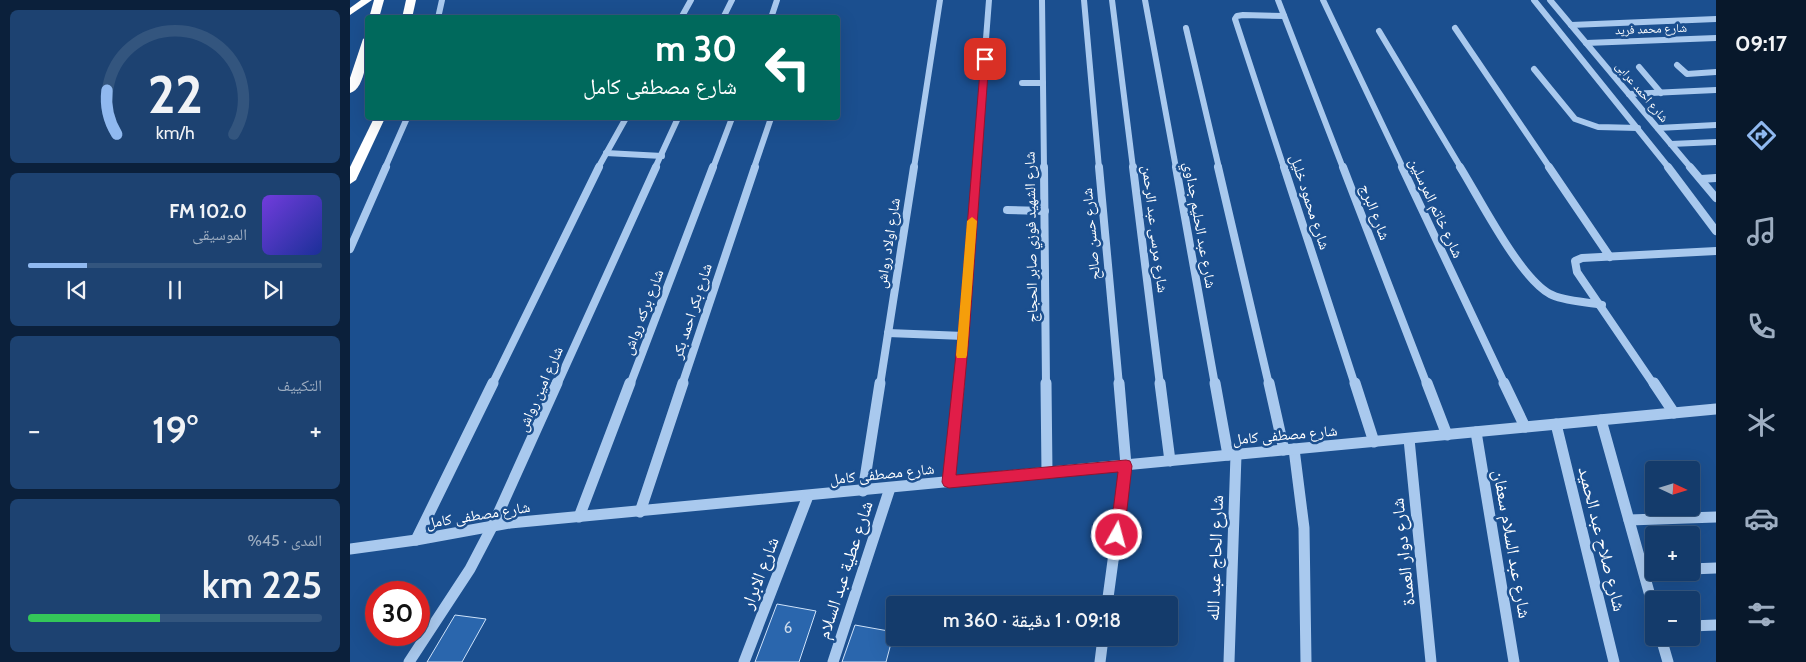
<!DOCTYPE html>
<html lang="ar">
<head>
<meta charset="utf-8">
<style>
	body { margin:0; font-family:Cabin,"Noto Naskh Arabic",sans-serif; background:#1d4271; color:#f1f3f6; direction:rtl; height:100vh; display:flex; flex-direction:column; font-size:19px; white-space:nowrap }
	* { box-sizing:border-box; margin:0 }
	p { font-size:16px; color:#9dadc1 }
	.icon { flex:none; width:28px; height:28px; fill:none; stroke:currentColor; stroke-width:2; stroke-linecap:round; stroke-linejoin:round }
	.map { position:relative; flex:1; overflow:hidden; direction:ltr }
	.details { display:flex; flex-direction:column; gap:10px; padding:10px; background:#0b203b; width:350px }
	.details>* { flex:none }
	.hud { position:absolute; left:15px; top:15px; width:475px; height:105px; border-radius:5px; box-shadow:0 5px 20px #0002,0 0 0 1px #33557e; direction:rtl; background:#00695c; color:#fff; overflow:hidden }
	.needle { width:32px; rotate:94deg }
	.buttons { position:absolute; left:1295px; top:461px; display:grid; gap:10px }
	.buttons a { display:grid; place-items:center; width:55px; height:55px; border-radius:5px; background:#143b6b; box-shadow:0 5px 20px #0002,0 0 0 1px #33557e; font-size:25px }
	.speed { position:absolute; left:15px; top:581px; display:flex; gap:10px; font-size:25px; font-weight:700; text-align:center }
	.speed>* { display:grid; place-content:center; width:65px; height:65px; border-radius:50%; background:#143b6b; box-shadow:0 5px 20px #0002,0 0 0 1px #33557e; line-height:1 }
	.speed .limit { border:8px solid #d22; background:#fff; color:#111 }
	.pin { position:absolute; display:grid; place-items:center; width:42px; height:42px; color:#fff; margin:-21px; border-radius:10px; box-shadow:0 2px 8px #0006 }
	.me { position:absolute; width:55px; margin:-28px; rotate:7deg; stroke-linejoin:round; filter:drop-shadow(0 0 4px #0008) }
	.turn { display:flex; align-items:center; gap:18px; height:105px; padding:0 20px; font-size:22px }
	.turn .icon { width:65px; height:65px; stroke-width:2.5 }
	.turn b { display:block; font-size:35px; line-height:42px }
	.big { font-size:38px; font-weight:600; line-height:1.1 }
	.details .widget { flex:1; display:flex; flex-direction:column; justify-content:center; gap:8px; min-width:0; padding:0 18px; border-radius:8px; background:#1d4271 }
	.details .dial { align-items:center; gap:0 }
	.dial svg { height:130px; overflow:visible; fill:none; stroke:#33557e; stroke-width:7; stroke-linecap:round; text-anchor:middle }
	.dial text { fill:#f1f3f6; stroke:none }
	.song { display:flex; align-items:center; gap:15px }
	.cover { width:60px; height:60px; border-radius:8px; background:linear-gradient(135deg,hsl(260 70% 55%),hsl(230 70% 35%)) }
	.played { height:5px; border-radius:2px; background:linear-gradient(90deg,#90b9f0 20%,#33557e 20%) }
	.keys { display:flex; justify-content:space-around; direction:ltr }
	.heat { display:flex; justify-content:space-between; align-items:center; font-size:28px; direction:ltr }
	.charge { height:8px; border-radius:4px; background:linear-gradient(90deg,#34c759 45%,#33557e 0) }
	.trip { position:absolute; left:536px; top:596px; width:292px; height:50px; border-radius:5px; background:#143b6b; box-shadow:0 5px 20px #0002,0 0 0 1px #33557e; font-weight:600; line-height:50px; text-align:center; direction:rtl }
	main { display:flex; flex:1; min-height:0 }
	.dock { display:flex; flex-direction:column; width:90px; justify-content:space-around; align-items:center; background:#08182b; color:#9dadc1 }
	.dock .icon { width:35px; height:35px }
	.dock .selected { color:#90b9f0 }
	.dock b { font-size:22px; color:#f1f3f6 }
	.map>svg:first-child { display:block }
	.building { fill:#2a66ad; stroke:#cfe3fa }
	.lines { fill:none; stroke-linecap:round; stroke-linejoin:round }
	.minor-far2 { stroke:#a9c9ee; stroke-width:6 }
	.minor-far1 { stroke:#a9c9ee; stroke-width:8 }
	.minor { stroke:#a9c9ee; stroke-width:11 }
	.highway { fill:#fff; fill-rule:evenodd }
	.route { fill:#e11d48; stroke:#92132f }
	.slow { fill:#f59e0b }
	.labels { text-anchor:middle; stroke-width:5; stroke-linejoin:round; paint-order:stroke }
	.far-street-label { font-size:12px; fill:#fff; stroke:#1b4f8f }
	.street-label { font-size:15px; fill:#fff; stroke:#1b4f8f }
	.near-number-label { font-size:15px; fill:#cad9ea }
	.near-street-label { font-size:18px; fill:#fff; stroke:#1b4f8f }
</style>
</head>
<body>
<main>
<nav class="dock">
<b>09:17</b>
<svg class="icon selected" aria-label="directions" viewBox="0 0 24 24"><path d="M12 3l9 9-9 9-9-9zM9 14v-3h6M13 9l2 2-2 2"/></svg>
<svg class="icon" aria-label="music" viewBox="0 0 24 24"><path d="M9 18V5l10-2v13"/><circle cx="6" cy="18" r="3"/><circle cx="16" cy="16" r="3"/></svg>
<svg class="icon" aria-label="phone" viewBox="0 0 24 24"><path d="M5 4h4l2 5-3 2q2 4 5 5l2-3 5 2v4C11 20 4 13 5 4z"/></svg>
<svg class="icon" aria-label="climate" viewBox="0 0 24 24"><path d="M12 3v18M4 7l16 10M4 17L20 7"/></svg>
<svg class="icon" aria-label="car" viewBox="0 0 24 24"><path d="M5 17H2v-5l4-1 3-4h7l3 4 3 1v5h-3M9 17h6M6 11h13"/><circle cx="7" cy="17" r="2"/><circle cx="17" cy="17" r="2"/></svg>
<svg class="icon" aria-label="filters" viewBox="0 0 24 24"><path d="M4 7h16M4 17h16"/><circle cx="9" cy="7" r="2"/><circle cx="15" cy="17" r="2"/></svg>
</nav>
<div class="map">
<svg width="1366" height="662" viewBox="0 0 1366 662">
	<rect width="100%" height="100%" fill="#1b4f8f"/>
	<g class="building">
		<polygon points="427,604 466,611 449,662 405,662"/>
		<polygon points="105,615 136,619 112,662 77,662"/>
		<polygon points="505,625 544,632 536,662 492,662"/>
	</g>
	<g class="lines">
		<g class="minor-far2">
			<polyline points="692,0 694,168"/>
			<polyline points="734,0 749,168"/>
			<polyline points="762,0 783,168"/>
			<polyline points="795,0 826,168"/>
			<polyline points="928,0 993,168"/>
			<polyline points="973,0 1053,168"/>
			<polyline points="1184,0 1319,168"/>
			<polyline points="1200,0 1341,168"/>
			<polyline points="934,16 893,15 887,16 885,19 934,168"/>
			<polyline points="88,18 92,0"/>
			<polyline points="331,18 341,0"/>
			<polyline points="373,18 382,0"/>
			<polyline points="421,18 427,0"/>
			<polyline points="1221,25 1366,19"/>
			<polyline points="836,28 869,168"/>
			<polyline points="1105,28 1200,168"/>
			<polyline points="1029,31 1111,168"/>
			<polyline points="1236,43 1366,38"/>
			<polyline points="1327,65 1337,74 1366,72"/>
			<polyline points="1289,67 1311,93"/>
			<polyline points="1184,69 1225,119 1248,127 1288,128"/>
			<polyline points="672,83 693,83"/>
			<polyline points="1279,94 1366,90"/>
			<polyline points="1308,128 1366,125"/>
			<polyline points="1321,144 1366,142"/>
			<polyline points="256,153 312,156"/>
			<polyline points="35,168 57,118"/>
			<polyline points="248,168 276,118"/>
			<polyline points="305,168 328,118"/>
			<polyline points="363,168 382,118"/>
			<polyline points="404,168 421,118"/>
			<polyline points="564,168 590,0"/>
			<polyline points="626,168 639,0"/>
		</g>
		<g class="minor-far1">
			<polyline points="694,167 696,385"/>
			<polyline points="749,167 769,385"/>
			<polyline points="783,167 810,385"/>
			<polyline points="826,167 865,385"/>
			<polyline points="868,167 919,385"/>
			<polyline points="934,167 1005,385"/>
			<polyline points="993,167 1077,385"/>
			<polyline points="1052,167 1155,385"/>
			<path d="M 1110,167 C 1130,199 1169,277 1200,294 C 1212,301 1238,302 1252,305"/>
			<polyline points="1199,167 1260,257"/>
			<polyline points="1318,167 1366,231"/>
			<polyline points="1340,167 1366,198"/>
			<polyline points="1351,179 1366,178"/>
			<polyline points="657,210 695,211"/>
			<polyline points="0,249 36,167"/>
			<polyline points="538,333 614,336"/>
			<polyline points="142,385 249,167"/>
			<polyline points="207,385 306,167"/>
			<polyline points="280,385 363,167"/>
			<polyline points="332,385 405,167"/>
			<polyline points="530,385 564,167"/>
			<polyline points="609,385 627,167"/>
			<polyline points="1304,385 1227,272 1225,261 1232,258 1366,251"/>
		</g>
		<g class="minor">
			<polyline points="696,383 697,473"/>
			<polyline points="810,383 820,461"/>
			<polyline points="865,383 878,455"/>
			<polyline points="919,383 934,450"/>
			<polyline points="1005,383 1024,442"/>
			<polyline points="1077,383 1097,435"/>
			<polyline points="1154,383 1175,427"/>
			<polyline points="1304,383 1324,413"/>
			<polyline points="1251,420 1304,610"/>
			<polyline points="1206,424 1264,662"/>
			<polyline points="1126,432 1164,662"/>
			<polyline points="1059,439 1081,662"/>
			<polyline points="944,449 954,528 956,662"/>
			<polyline points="599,482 609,383"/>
			<polyline points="513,491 530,383"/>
			<polyline points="290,512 333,383"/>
			<polyline points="229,517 280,383"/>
			<polyline points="1279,520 1366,517"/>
			<polyline points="66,540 143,383"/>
			<polyline points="0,549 66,540 160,523 1366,409"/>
			<polyline points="1341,569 1366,568"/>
			<polyline points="757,605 776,465 769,383"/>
			<polyline points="1341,626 1366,625"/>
			<polyline points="1311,638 1318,662"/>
			<polyline points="59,662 120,569 143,525 207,383"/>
			<polyline points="394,662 458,496"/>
			<polyline points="483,662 540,488"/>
			<polyline points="750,662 753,638"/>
			<polyline points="879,662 886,455"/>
		</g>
		<g class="highway">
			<polygon points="11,0 22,0 0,15 0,8"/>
			<polygon points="24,0 34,0 29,18 19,18"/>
			<polygon points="56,0 66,0 62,18 52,18"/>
			<path d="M 18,36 C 18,50 16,89 0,93 L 0,78 L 13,39 Z"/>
			<polygon points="24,118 35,118 6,180 0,184 0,167"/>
		</g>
	</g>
	<polygon class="route" points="635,57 639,59 619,336 606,475 776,460 780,461 782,466 774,535 772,540 767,542 762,540 760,535 768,472 599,488 594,486 592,482 608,336 631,59"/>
	<polygon class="slow" points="622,217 627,221 617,355 616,358 607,358 606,355 617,221"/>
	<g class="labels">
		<g class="far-street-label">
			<text transform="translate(1301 29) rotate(-2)" y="4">شارع محمد فريد</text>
			<text transform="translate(1292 92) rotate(50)" y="4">شارع احمد عرابى</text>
		</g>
		<g class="street-label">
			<text transform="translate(960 202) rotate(72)" y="5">شارع محمود خليل</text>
			<text transform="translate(1086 208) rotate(65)" y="5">شارع خاتم المرسلين</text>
			<text transform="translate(1025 212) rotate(69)" y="5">شارع البرج</text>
			<text transform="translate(850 225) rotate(80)" y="5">شارع عبد الحليم جداوي</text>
			<text transform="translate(805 229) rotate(83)" y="5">شارع مرسى عبد الرحمن</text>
			<text transform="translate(741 234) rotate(-95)" y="5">شارع حسن صالح</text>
			<text transform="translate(681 237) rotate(-91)" y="5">شارع الشهيد فوزي صابر الحجاج</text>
			<text transform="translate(538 243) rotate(-81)" y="5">شارع اولاد رواش</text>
			<text transform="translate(342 311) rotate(-72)" y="5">شارع بكر احمد بكر</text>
			<text transform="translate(293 312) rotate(-69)" y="5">شارع بركه رواش</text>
			<text transform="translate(190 389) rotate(-66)" y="5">شارع امين رواش</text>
			<text transform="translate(935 435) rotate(-5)" y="5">شارع مصطفى كامل</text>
			<text transform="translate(532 474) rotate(-6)" y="5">شارع مصطفى كامل</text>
			<text transform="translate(128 515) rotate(-9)" y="5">شارع مصطفى كامل</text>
		</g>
		<g class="near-number-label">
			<text x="438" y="633">6</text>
		</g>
		<g class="near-street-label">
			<text transform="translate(1252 539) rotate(76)" y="6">شارع صلاح عبد الحميد</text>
			<text transform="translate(1162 544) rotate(80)" y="6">شارع عبد السلام سعفان</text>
			<text transform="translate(1053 552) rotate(-96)" y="6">شارع دوار العمدة</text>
			<text transform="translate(865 558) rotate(-88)" y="6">شارع الحاج عبد الله</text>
			<text transform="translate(495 570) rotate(-72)" y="6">شارع عطية عبد السلام</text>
			<text transform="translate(410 573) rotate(-69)" y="6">شارع الابرار</text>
		</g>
	</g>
</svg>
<div class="buttons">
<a><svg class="needle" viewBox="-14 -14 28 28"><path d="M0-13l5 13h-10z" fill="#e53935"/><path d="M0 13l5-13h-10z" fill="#9dadc1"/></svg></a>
<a>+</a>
<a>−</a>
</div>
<div class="speed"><div class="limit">30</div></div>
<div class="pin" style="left:635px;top:59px;background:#d93025"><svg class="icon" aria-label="arrive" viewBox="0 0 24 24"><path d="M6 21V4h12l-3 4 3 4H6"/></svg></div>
<svg class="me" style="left:767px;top:535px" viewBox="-20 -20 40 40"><circle r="17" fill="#e11d48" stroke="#fff" stroke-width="3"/><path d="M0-11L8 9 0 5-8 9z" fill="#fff"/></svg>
<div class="trip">09:18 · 1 دقيقة · 360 m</div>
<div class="hud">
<div class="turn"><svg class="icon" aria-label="left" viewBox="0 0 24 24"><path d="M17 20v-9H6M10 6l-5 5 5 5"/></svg><div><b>30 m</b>شارع مصطفى كامل</div></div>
</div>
</div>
<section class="details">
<div class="widget dial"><svg viewBox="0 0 100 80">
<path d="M14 69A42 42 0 1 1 86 69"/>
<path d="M14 69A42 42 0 0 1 8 42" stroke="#90b9f0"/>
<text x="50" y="56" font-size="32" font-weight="700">22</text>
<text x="50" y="72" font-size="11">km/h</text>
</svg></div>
<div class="widget">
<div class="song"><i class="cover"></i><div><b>102.0 FM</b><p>الموسيقى</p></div></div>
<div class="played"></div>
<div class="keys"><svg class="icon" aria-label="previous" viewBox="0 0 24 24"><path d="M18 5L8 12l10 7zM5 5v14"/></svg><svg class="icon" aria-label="pause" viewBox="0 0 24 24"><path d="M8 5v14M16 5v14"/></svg><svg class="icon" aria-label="next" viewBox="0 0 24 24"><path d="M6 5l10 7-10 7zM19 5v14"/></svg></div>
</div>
<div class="widget"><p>التكييف</p>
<div class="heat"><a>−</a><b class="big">19°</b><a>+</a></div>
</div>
<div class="widget"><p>المدى · 45%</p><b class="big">225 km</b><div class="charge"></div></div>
</section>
</main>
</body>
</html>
